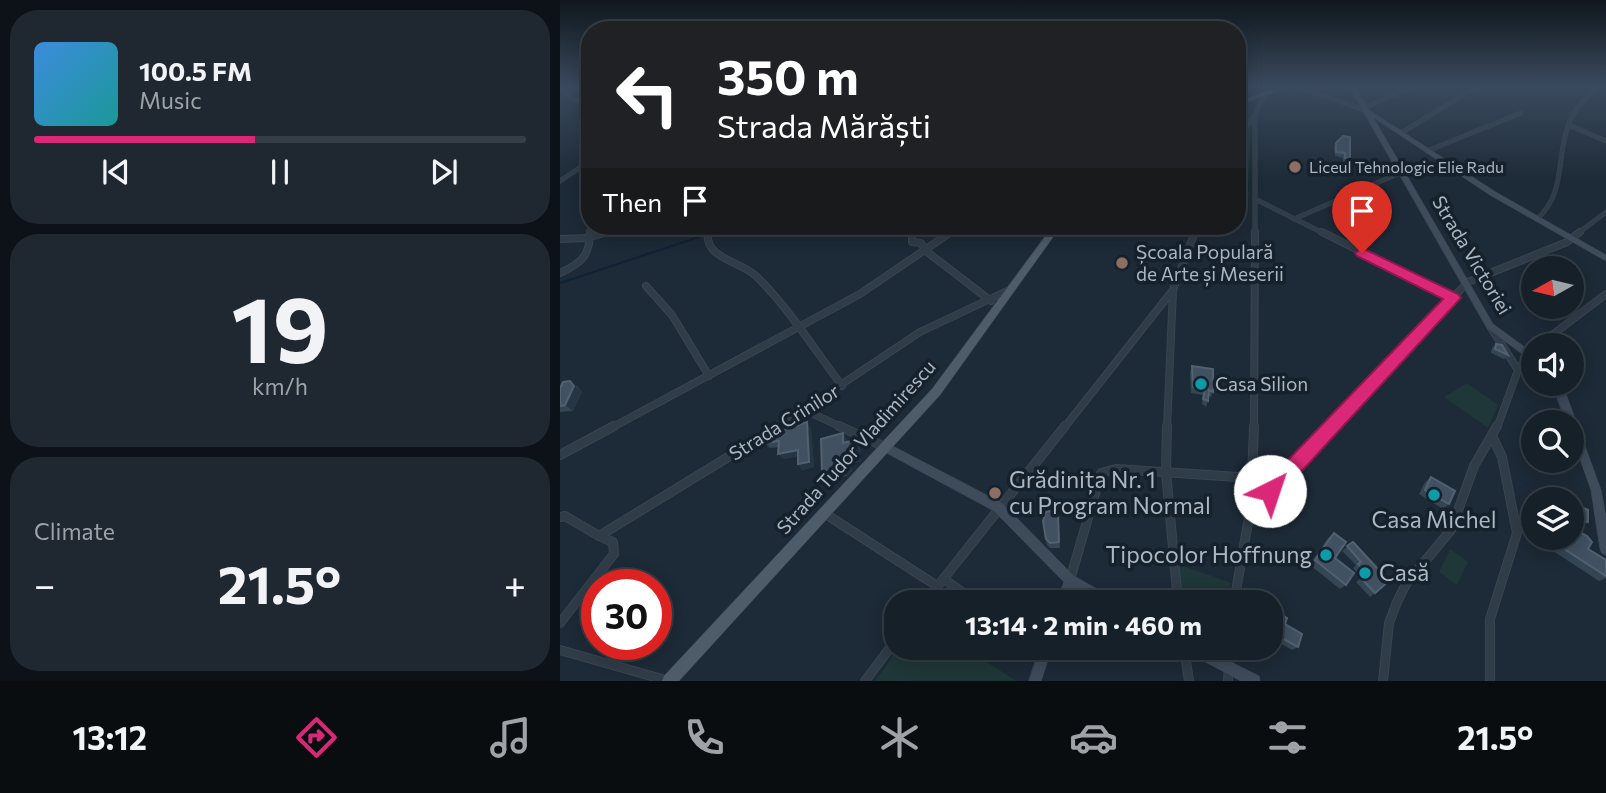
<!DOCTYPE html>
<html lang="en">
<head>
<meta charset="utf-8">
<style>
	body { margin:0; font-family:Commissioner,sans-serif; background:#1f2831; color:#f1f3f6; height:100vh; display:flex; flex-direction:column; font-size:26px; white-space:nowrap }
	* { box-sizing:border-box; margin:0 }
	p { font-size:23px; color:#9ea3a8 }
	.icon { flex:none; width:38px; height:38px; fill:none; stroke:currentColor; stroke-width:2; stroke-linecap:round; stroke-linejoin:round }
	.map { position:relative; flex:1; overflow:hidden }
	.details { display:flex; flex-direction:column; gap:10px; padding:10px; background:#0c1217; width:560px }
	.details>* { flex:none }
	.top-card { position:absolute; left:21px; top:21px; width:665px; height:214px; border-radius:28px; box-shadow:0 4px 18px #0003,0 0 0 2px #353e46; background:#202124; color:#fff; overflow:hidden }
	.needle { width:46px; rotate:262deg }
	.tools { position:absolute; left:961px; top:256px; display:grid; gap:14px }
	.tools a { display:grid; place-items:center; width:63px; height:63px; border-radius:50%; background:#162029; box-shadow:0 4px 18px #0003,0 0 0 2px #353e46; font-size:35px }
	.speed { position:absolute; left:21px; top:569px; display:flex; gap:14px; font-size:35px; font-weight:700; text-align:center }
	.speed>* { display:grid; place-content:center; width:91px; height:91px; border-radius:50%; background:#162029; box-shadow:0 4px 18px #0003,0 0 0 2px #353e46; line-height:1 }
	.speed .limit { border:10px solid #d22; background:#fff; color:#111 }
	.pin { position:absolute; display:grid; place-items:center; width:60px; height:60px; color:#fff; margin:-72px -30px; border-radius:50% 50% 50% 0; rotate:-45deg; box-shadow:0 0 7px #0007 }
	.pin .icon { rotate:45deg }
	.me { position:absolute; width:77px; margin:-38px; rotate:41deg; stroke-linejoin:round; filter:drop-shadow(0 0 5px #0008) }
	.turn { display:flex; align-items:center; gap:24px; height:147px; padding:0 21px; font-size:32px }
	.turn .icon { width:91px; height:91px; stroke-width:2.5 }
	.turn b { display:block; font-size:49px; line-height:60px }
	.then { display:flex; align-items:center; height:66px; padding:0 21px; background:#0003; gap:14px; font-size:26px }
	.big { font-size:52px; font-weight:700; line-height:1.1 }
	.details .widget { flex:1; display:flex; flex-direction:column; justify-content:center; gap:10px; min-width:0; padding:0 24px; border-radius:28px; background:#1f2831 }
	.details .dial { align-items:center; gap:0 }
	.dial b { font-size:91px; line-height:1 }
	.song { display:flex; align-items:center; gap:21px }
	.cover { width:84px; height:84px; border-radius:10px; background:linear-gradient(135deg,hsl(210 70% 55%),hsl(180 70% 35%)) }
	.played { height:7px; border-radius:4px; background:linear-gradient(90deg,#db2777 45%,#353e46 45%) }
	.keys { display:flex; justify-content:space-around; direction:ltr }
	.heat { display:flex; justify-content:space-between; align-items:center; font-size:38px; direction:ltr }
	.trip { position:absolute; left:324px; top:590px; width:399px; height:70px; border-radius:28px; background:#162029; box-shadow:0 4px 18px #0003,0 0 0 2px #353e46; font-weight:700; line-height:70px; text-align:center }
	.dock { display:flex; height:112px; justify-content:space-around; align-items:center; background:#090d10; color:#9ea3a8 }
	.dock .icon { width:49px; height:49px }
	.dock .active { color:#db2777 }
	.dock b { font-size:32px; color:#f1f3f6 }
	main { display:flex; flex:1; min-height:0 }
	.map>svg:first-child { display:block }
	.green { fill:#1f3738 }
	.lines { fill:none; stroke-linecap:round; stroke-linejoin:round }
	.stream { stroke:#102235; stroke-width:2 }
	.street-far2-casing { stroke:#3a4551; stroke-width:5 }
	.street-far1-casing { stroke:#3a4551; stroke-width:8 }
	.street-casing { stroke:#3a4551; stroke-width:10 }
	.secondary-casing { stroke:#3a4551; stroke-width:1 }
	.primary-casing { stroke:#3a4551; stroke-width:1 }
	.street-far2 { stroke:#303c48; stroke-width:4.5 }
	.street-far1 { stroke:#303c48; stroke-width:6 }
	.street { stroke:#303c48; stroke-width:8 }
	.secondary { fill:#3e4b5b; fill-rule:evenodd }
	.primary { fill:#4e5b68; fill-rule:evenodd }
	.wall { fill:#344554 }
	.shaded-wall { fill:#253544 }
	.building { fill:#415161; stroke:#516170; stroke-width:2 }
	.route { fill:#db2777; stroke:#8e194d; stroke-width:2 }
	.education-dot { fill:#8d6e63; stroke:#16212c; stroke-width:2.5 }
	.culture-dot { fill:#0f9aa8; stroke:#16212c; stroke-width:2.5 }
	.labels { text-anchor:middle; stroke-width:7; stroke-linejoin:round; paint-order:stroke }
	.far-poi-label { font-size:16px; fill:#aab7c5; stroke:#16212c; text-anchor:start }
	.poi-label { font-size:19px; fill:#aab7c5; stroke:#16212c; text-anchor:start }
	.street-label { font-size:19px; fill:#aab7c5; stroke:#16212c }
	.near-poi-label { font-size:23px; fill:#aab7c5; stroke:#16212c; text-anchor:start }
</style>
</head>
<body>
<main>
<section class="details">
<div class="widget">
<div class="song"><i class="cover"></i><div><b>100.5 FM</b><p>Music</p></div></div>
<div class="played"></div>
<div class="keys"><svg class="icon" aria-label="previous" viewBox="0 0 24 24"><path d="M18 5L8 12l10 7zM5 5v14"/></svg><svg class="icon" aria-label="pause" viewBox="0 0 24 24"><path d="M8 5v14M16 5v14"/></svg><svg class="icon" aria-label="next" viewBox="0 0 24 24"><path d="M6 5l10 7-10 7zM19 5v14"/></svg></div>
</div>
<div class="widget dial"><b>19</b><p>km/h</p></div>
<div class="widget"><p>Climate</p>
<div class="heat"><a>−</a><b class="big">21.5°</b><a>+</a></div>
</div>
</section>
<div class="map">
<svg width="1046" height="681" viewBox="0 0 1046 681">
	<rect width="100%" height="100%" fill="#1d2a37"/>
	<g class="green">
		<polygon points="691,128 688,188 689,196 677,194 677,151"/>
		<polygon points="907,383 938,405 928,428 884,397"/>
		<polygon points="890,549 908,562 897,585 879,572"/>
		<polygon points="618,564 671,583 666,602 623,602"/>
		<polygon points="339,648 406,648 456,681 315,681"/>
	</g>
	<g class="lines">
		<g class="stream">
			<polyline points="150,233 168,226"/>
			<polyline points="0,283 145,235"/>
		</g>
		<defs>
			<g id="street-far2">
				<polyline points="0,86 11,98 30,106"/>
				<polyline points="735,86 807,111"/>
				<polyline points="804,108 852,86"/>
				<polyline points="1009,125 1046,141"/>
				<polyline points="841,133 918,86"/>
				<polyline points="677,143 694,115"/>
				<polyline points="867,151 961,113"/>
				<polyline points="0,181 30,161"/>
				<polyline points="695,199 765,234"/>
				<polyline points="734,219 842,172"/>
				<path d="M 977,219 C 1006,193 996,159 1008,126 C 1013,110 1026,98 1037,86"/>
				<polyline points="344,226 354,234"/>
				<polyline points="30,234 31,226"/>
				<polyline points="41,234 72,226"/>
				<polyline points="148,234 149,226"/>
				<polyline points="388,234 400,226"/>
				<polyline points="634,234 637,226"/>
				<polyline points="695,234 695,114 705,94"/>
				<polyline points="1017,234 1046,212"/>
			</g>
			<g id="street-far1">
				<path d="M 148,232 C 144,259 181,261 196,276 C 229,308 254,349 282,386"/>
				<polyline points="352,232 352,242 361,243 366,251 431,301"/>
				<polyline points="762,232 893,298"/>
				<polyline points="0,239 26,238 48,232"/>
				<path d="M 0,273 C 22,263 30,255 30,232"/>
				<polyline points="86,286 112,315 149,376"/>
				<polyline points="931,328 958,370"/>
				<polyline points="979,345 1046,294"/>
				<polyline points="245,410 283,428"/>
				<polyline points="51,428 300,294 391,232"/>
				<polyline points="216,428 360,332 449,290"/>
				<polyline points="504,428 613,290"/>
				<polyline points="607,428 613,290 635,232"/>
				<polyline points="694,428 695,232"/>
				<polyline points="769,428 908,282 1007,242 1020,232"/>
				<polyline points="937,428 958,370 973,349"/>
			</g>
			<g id="street">
				<polyline points="279,426 325,447"/>
				<polyline points="607,426 606,472 618,602"/>
				<polyline points="0,455 54,426"/>
				<polyline points="691,506 722,477 709,472 694,458"/>
				<polyline points="264,513 377,586"/>
				<polyline points="0,517 5,516 39,536 219,426"/>
				<polyline points="384,579 416,602"/>
				<polyline points="510,580 541,473 556,469 709,479 722,477 771,426"/>
				<polyline points="365,602 505,426"/>
				<polyline points="674,602 691,506 694,426"/>
				<polyline points="0,623 54,554 53,542 39,536"/>
				<polyline points="624,648 629,681"/>
				<polyline points="0,650 109,681"/>
				<polyline points="305,681 336,640"/>
				<polyline points="668,681 670,648"/>
				<polyline points="823,681 829,623 837,602 846,584 891,530 914,466 937,426"/>
				<polyline points="930,681 930,619 957,533 942,457 933,438"/>
			</g>
			<g id="secondary">
				<polygon points="789,86 795,86 809,110 934,191 1046,255 1046,261 930,195 813,117 933,324 973,353 973,362 927,328"/>
				<polygon points="992,383 1002,383 1041,490 1046,517 1046,555 1042,553 1040,549 1031,490 1012,436 1012,422 1006,422"/>
				<polygon points="325,442 442,503 514,576 553,598 555,602 537,602 513,588 508,602 496,602 504,582 434,511 321,450 320,447 321,444"/>
				<polygon points="480,648 492,648 481,681 469,681"/>
				<polygon points="625,648 643,648 699,676 700,681 681,681 627,652"/>
			</g>
			<g id="primary">
				<polygon points="722,86 730,86 677,106 677,102"/>
				<polygon points="493,226 501,226 380,395 119,681 102,681 104,676 372,389"/>
			</g>
		</defs>
		<use href="#street-far2" class="street-far2-casing"/>
		<use href="#street-far1" class="street-far1-casing"/>
		<use href="#street" class="street-casing"/>
		<use href="#secondary" class="secondary-casing"/>
		<use href="#primary" class="primary-casing"/>
		<use href="#street-far2" class="street-far2"/>
		<use href="#street-far1" class="street-far1"/>
		<use href="#street" class="street"/>
		<use href="#secondary" class="secondary"/>
		<use href="#primary" class="primary"/>
	</g>
	<g class="wall">
		<polygon points="776,143 790,159 788,163 783,162 783,158 775,156 774,147"/>
		<polygon points="936,344 948,355 944,359 931,353 932,348"/>
		<polygon points="632,366 653,392 651,397 649,396 646,407 642,404 643,395 631,393 630,372"/>
		<polygon points="17,386 22,392 13,411 0,412 0,388"/>
		<polygon points="251,428 254,467 242,470 238,464 238,456 223,459 219,447 210,448 205,443"/>
		<polygon points="283,433 288,442 295,440 300,447 301,461 291,464 292,471 287,476 267,478 262,471"/>
		<polygon points="871,477 889,504 883,509 859,494 865,482"/>
		<polygon points="1013,504 1028,522 1022,525 1012,523 1012,505"/>
		<polygon points="498,514 500,548 490,548 487,545 483,521"/>
		<polygon points="1012,528 1028,549 1046,560 1046,578 1039,581 987,547 991,537 1012,537"/>
		<polygon points="774,533 775,558 786,585 780,589 750,565 768,538"/>
		<polygon points="793,542 815,593 810,597 796,582 802,577 793,568 796,565 782,551"/>
		<polygon points="713,610 725,624 738,647 732,650 711,638 713,634 710,632 710,612"/>
	</g>
	<g class="shaded-wall">
		<polygon points="10,381 22,392 13,411 5,405"/>
		<polygon points="247,422 251,428 254,467 242,470 238,464"/>
		<polygon points="283,433 288,441 288,450 283,443"/>
		<polygon points="295,440 300,447 301,461 291,464 292,471 287,476 282,469 286,457"/>
		<polygon points="238,450 242,455 223,459 218,454"/>
	</g>
	<g class="building">
		<polygon points="783,136 790,137 790,159 785,158 785,153 776,152 776,143"/>
		<polygon points="936,344 942,345 948,355 935,349"/>
		<polygon points="632,366 653,369 653,392 649,390 648,401 643,399 645,390 633,387"/>
		<polygon points="10,381 14,386 5,405 0,406 0,388 3,382"/>
		<polygon points="247,422 249,462 238,464 238,450 218,454 219,441 205,443 205,436"/>
		<polygon points="283,433 283,443 295,440 296,454 286,457 287,464 282,469 262,471 261,439"/>
		<polygon points="871,477 895,491 889,504 865,490"/>
		<polygon points="1013,504 1028,510 1028,522 1013,519"/>
		<polygon points="492,510 498,514 499,542 490,543 486,539 483,521 486,512"/>
		<polygon points="1012,528 1027,536 1032,542 1028,549 1046,560 1046,576 995,543 997,537 1010,537 1016,541"/>
		<polygon points="774,533 786,542 775,558 794,573 786,585 755,560"/>
		<polygon points="793,542 829,581 815,593 801,578 807,573 798,564 801,562 787,546"/>
		<polygon points="713,610 727,618 725,624 742,634 738,647 716,635 718,630 710,626 710,617"/>
	</g>
	<linearGradient id="sky" x2="0" y2="1"><stop stop-color="#10171e"/><stop offset="0.48" stop-color="#3a4a5e"/><stop offset="1" stop-color="#3a4a5e" stop-opacity="0"/></linearGradient>
	<rect width="1046" height="181" fill="url(#sky)"/>
	<polygon class="route" points="802,248 898,294 901,298 717,498 710,500 704,498 701,491 704,485 883,299 797,256 795,253"/>
	<g class="education-dot">
		<circle cx="735" cy="167" r="7"/>
		<circle cx="562" cy="263" r="7"/>
		<circle cx="435" cy="493" r="7"/>
	</g>
	<g class="culture-dot">
		<circle cx="641" cy="384" r="7"/>
		<circle cx="874" cy="495" r="7"/>
		<circle cx="766" cy="555" r="7"/>
		<circle cx="805" cy="573" r="7"/>
	</g>
	<g class="labels">
		<g class="far-poi-label">
			<text x="749" y="173">Liceul Tehnologic Elie Radu</text>
		</g>
		<g class="poi-label">
			<text x="576" y="259">Școala Populară<tspan x="576" dy="22">de Arte și Meserii</tspan></text>
			<text x="655" y="391">Casa Silion</text>
		</g>
		<g class="street-label">
			<text transform="translate(912 255) rotate(59)" y="7">Strada Victoriei</text>
			<text transform="translate(224 422) rotate(-32)" y="7">Strada Crinilor</text>
			<text transform="translate(296 447) rotate(-48)" y="7">Strada Tudor Vladimirescu</text>
		</g>
		<g class="near-poi-label">
			<text x="449" y="488">Grădinița Nr. 1<tspan x="449" dy="26">cu Program Normal</tspan></text>
			<text x="874" y="528" text-anchor="middle">Casa Michel</text>
			<text x="752" y="563" text-anchor="end">Tipocolor Hoffnung</text>
			<text x="819" y="581">Casă</text>
		</g>
	</g>
</svg>
<div class="tools">
<a><svg class="needle" viewBox="-14 -14 28 28"><path d="M0-13l5 13h-10z" fill="#e53935"/><path d="M0 13l5-13h-10z" fill="#9ea3a8"/></svg></a>
<a><svg class="icon" aria-label="sound" viewBox="0 0 24 24"><path d="M4 9h4l5-4v14l-5-4H4zM17 9q2 3 0 6"/></svg></a>
<a><svg class="icon" aria-label="search" viewBox="0 0 24 24"><circle cx="10" cy="10" r="6"/><path d="M15 15l6 6"/></svg></a>
<a><svg class="icon" aria-label="layers" viewBox="0 0 24 24"><path d="M12 4l9 5-9 5-9-5zM3 14l9 5 9-5"/></svg></a>
</div>
<div class="speed"><div class="limit">30</div></div>
<div class="pin" style="left:802px;top:253px;background:#d93025"><svg class="icon" aria-label="arrive" viewBox="0 0 24 24"><path d="M6 21V4h12l-3 4 3 4H6"/></svg></div>
<svg class="me" style="left:710px;top:491px" viewBox="-20 -20 40 40"><circle r="19" fill="#fff"/><path d="M0-13L10 11 0 6-10 11z" fill="#db2777"/></svg>
<div class="trip">13:14 · 2 min · 460 m</div>
<div class="top-card">
<div class="turn"><svg class="icon" aria-label="left" viewBox="0 0 24 24"><path d="M17 20v-9H6M10 6l-5 5 5 5"/></svg><div><b>350 m</b>Strada Mărăști</div></div>
<div class="then">Then<svg class="icon" aria-label="arrive" viewBox="0 0 24 24"><path d="M6 21V4h12l-3 4 3 4H6"/></svg></div>
</div>
</div>
</main>
<nav class="dock">
<b>13:12</b>
<svg class="icon active" aria-label="directions" viewBox="0 0 24 24"><path d="M12 3l9 9-9 9-9-9zM9 14v-3h6M13 9l2 2-2 2"/></svg>
<svg class="icon" aria-label="music" viewBox="0 0 24 24"><path d="M9 18V5l10-2v13"/><circle cx="6" cy="18" r="3"/><circle cx="16" cy="16" r="3"/></svg>
<svg class="icon" aria-label="phone" viewBox="0 0 24 24"><path d="M5 4h4l2 5-3 2q2 4 5 5l2-3 5 2v4C11 20 4 13 5 4z"/></svg>
<svg class="icon" aria-label="climate" viewBox="0 0 24 24"><path d="M12 3v18M4 7l16 10M4 17L20 7"/></svg>
<svg class="icon" aria-label="car" viewBox="0 0 24 24"><path d="M5 17H2v-5l4-1 3-4h7l3 4 3 1v5h-3M9 17h6M6 11h13"/><circle cx="7" cy="17" r="2"/><circle cx="17" cy="17" r="2"/></svg>
<svg class="icon" aria-label="filters" viewBox="0 0 24 24"><path d="M4 7h16M4 17h16"/><circle cx="9" cy="7" r="2"/><circle cx="15" cy="17" r="2"/></svg>
<b>21.5°</b>
</nav>
</body>
</html>
